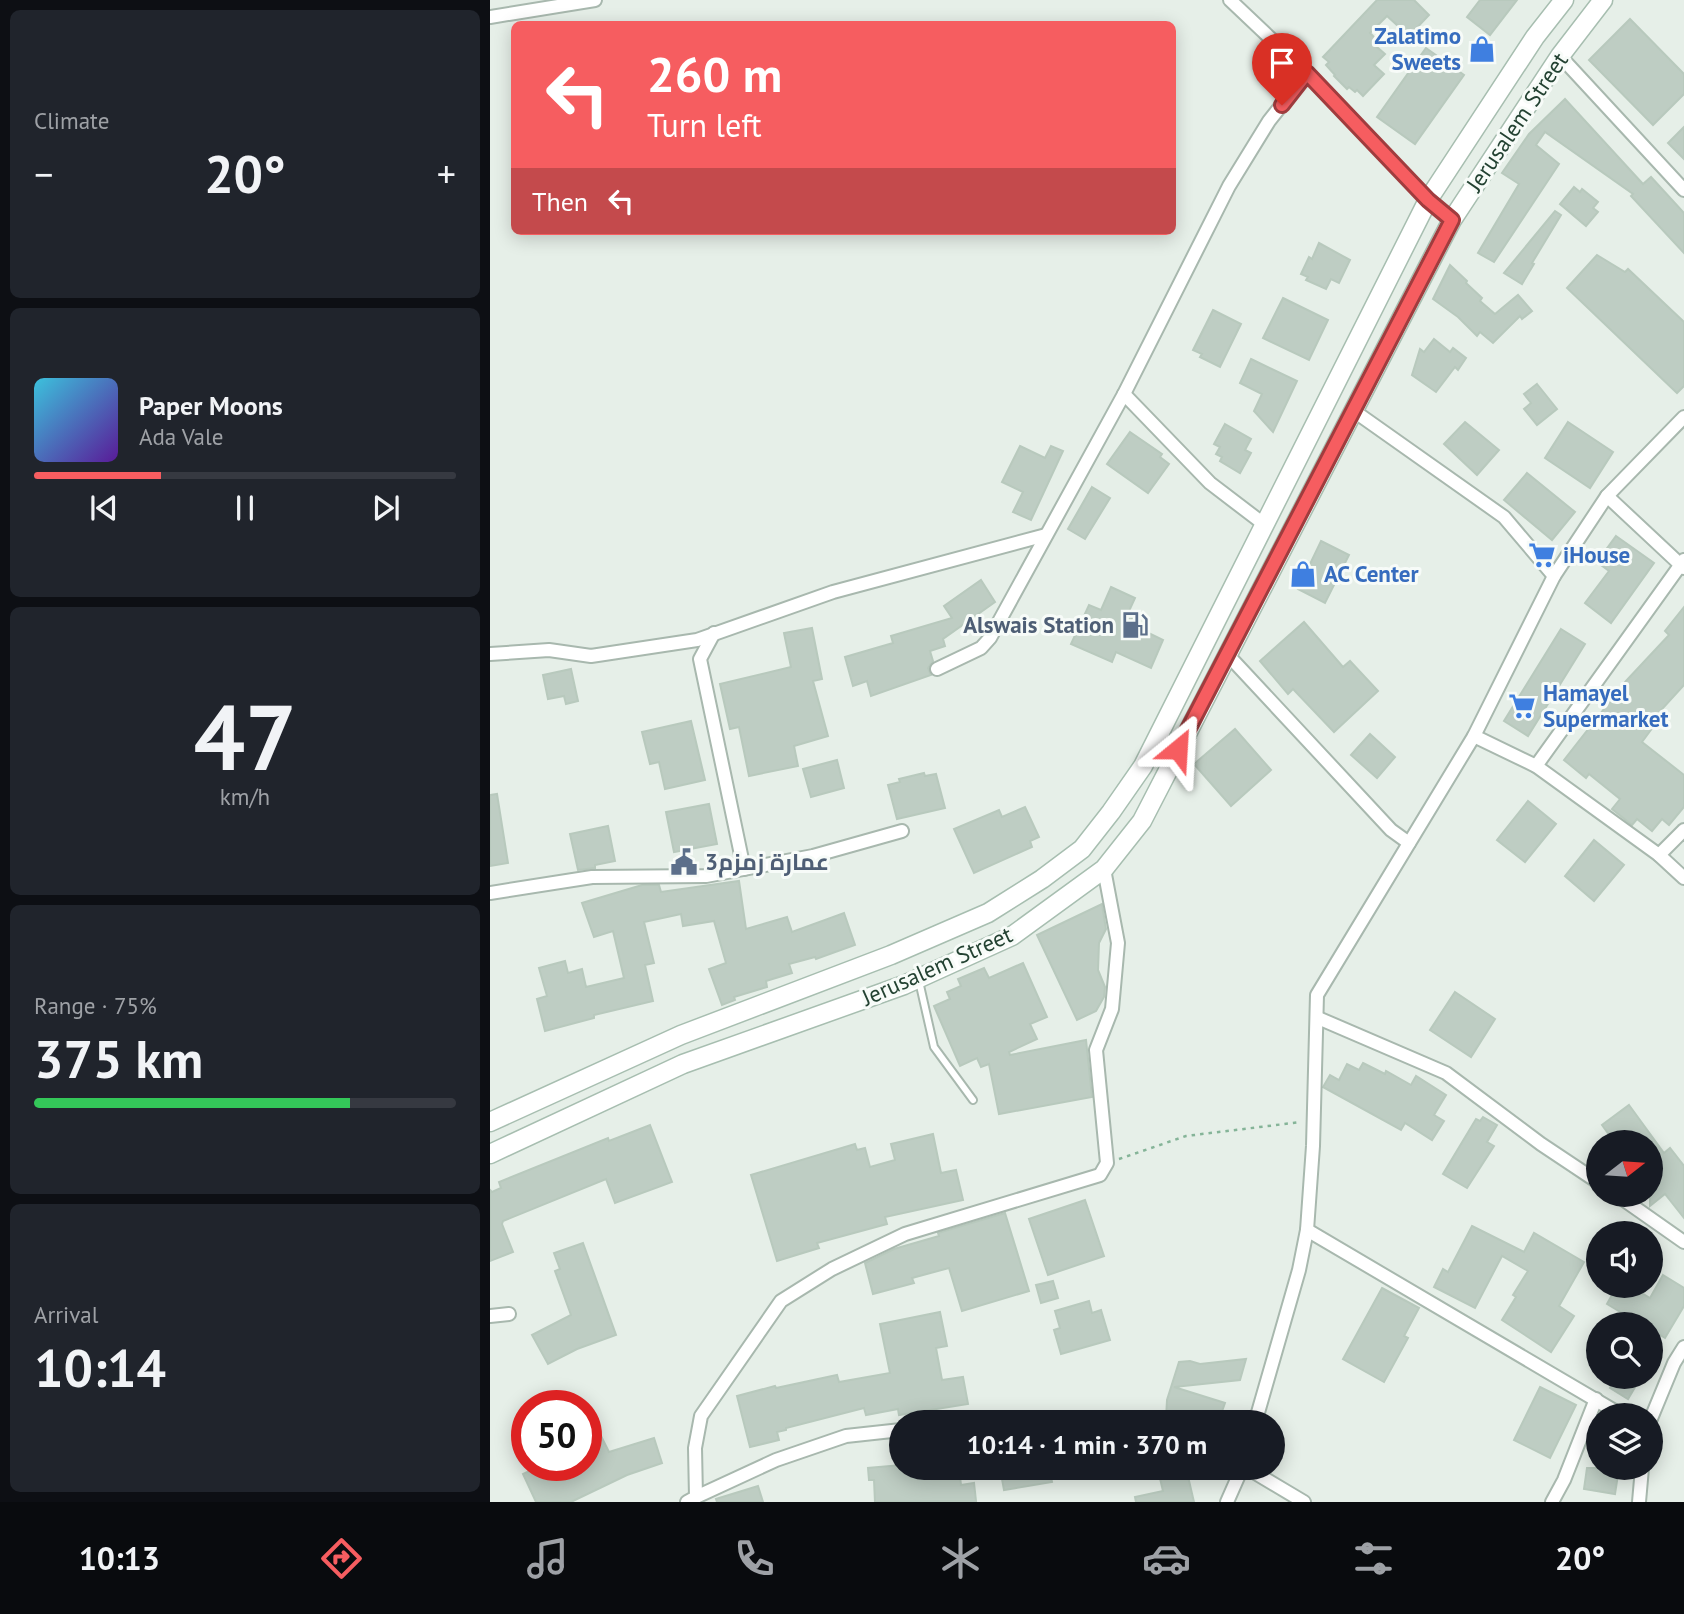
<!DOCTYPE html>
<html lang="en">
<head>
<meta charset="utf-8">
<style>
	body { margin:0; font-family:"PT Sans",Cairo,sans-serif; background:#20242c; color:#f1f3f6; height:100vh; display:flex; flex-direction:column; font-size:26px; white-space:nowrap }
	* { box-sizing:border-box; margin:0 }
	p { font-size:23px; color:#9ea1a6 }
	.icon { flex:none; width:38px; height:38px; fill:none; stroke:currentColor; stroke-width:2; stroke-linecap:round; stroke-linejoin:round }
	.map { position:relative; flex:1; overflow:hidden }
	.panel { display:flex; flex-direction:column; gap:10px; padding:10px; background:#0d0f14; width:490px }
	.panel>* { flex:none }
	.top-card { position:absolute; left:21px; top:21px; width:665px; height:214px; border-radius:10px; box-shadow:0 4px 18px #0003; background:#f65d60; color:#fff; overflow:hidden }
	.needle { width:46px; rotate:73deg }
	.fabs { position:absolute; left:1096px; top:1130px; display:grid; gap:14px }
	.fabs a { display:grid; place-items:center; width:77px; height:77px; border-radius:50%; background:#171b24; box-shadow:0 4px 18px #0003; font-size:35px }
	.speed { position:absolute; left:21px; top:1390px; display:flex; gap:14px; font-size:35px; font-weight:700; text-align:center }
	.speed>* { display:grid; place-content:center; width:91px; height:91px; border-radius:50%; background:#171b24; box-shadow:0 4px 18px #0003; line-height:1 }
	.speed .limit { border:10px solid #d22; background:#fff; color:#111 }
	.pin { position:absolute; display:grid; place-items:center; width:60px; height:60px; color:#fff; margin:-72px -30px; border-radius:50% 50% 50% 0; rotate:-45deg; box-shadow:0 0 7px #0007 }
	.pin .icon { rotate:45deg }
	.me { position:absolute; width:77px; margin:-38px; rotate:27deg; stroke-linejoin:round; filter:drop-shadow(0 0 5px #0008) }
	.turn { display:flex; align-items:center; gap:24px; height:147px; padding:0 21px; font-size:32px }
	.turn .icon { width:91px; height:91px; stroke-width:2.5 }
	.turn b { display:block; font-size:49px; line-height:60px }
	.then { display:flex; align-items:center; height:66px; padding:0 21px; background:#0003; gap:14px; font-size:26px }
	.big { font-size:52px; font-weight:700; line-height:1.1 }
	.panel .card { flex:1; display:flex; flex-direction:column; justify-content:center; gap:10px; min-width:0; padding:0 24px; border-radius:10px; background:#20242c }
	.panel .dial { align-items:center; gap:0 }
	.dial b { font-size:91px; line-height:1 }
	.song { display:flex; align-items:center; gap:21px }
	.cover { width:84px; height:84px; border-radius:10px; background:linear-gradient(135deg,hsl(190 70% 55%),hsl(270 70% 35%)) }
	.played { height:7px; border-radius:4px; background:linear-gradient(90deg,#f65d60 30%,#363941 30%) }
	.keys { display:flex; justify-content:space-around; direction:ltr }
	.heat { display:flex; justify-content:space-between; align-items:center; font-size:38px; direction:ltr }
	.charge { height:10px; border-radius:5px; background:linear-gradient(90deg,#34c759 75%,#363941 0) }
	.trip { position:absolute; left:399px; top:1410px; width:396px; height:70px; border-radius:35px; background:#171b24; box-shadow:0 4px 18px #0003; font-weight:700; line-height:70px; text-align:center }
	.dock { display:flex; height:112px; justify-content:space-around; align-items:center; background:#090b0e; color:#9ea1a6 }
	.dock .icon { width:49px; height:49px }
	.dock .on { color:#f65d60 }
	.dock b { font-size:32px; color:#f1f3f6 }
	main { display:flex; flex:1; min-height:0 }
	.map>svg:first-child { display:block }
	.building { fill:#becdc3; stroke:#b8c9bd; stroke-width:2 }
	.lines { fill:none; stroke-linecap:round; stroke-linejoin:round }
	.service-casing { stroke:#a8b8ae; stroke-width:10 }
	.minor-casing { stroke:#a8b8ae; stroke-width:16 }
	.secondary-casing { stroke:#a7beb0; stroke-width:21 }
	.path { stroke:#85b498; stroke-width:2.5; stroke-dasharray:3.5 5; stroke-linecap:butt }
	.service { stroke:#fff; stroke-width:6 }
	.minor { stroke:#fff; stroke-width:12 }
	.secondary { stroke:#fff; stroke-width:18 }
	.route-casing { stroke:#a03c3e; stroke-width:18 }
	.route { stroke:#f65d60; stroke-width:12 }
	.labels { text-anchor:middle; stroke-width:6; stroke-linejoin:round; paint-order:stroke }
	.shop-label { font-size:23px; font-weight:bold; fill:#366cbe; stroke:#f7fbf8; text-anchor:start }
	.street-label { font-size:23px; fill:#234232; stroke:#f7fbf8 }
	.service-label { font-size:23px; font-weight:bold; fill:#4e5e75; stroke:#f7fbf8; text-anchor:end }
</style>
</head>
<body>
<main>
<section class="panel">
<div class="card"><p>Climate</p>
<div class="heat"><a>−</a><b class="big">20°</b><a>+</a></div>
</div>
<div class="card">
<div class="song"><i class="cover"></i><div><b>Paper Moons</b><p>Ada Vale</p></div></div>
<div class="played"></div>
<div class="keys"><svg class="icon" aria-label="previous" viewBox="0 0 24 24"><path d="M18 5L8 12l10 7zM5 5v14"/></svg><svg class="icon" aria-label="pause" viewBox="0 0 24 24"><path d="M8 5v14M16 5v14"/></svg><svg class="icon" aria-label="next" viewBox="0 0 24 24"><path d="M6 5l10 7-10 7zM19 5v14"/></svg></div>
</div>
<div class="card dial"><b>47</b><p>km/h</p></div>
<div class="card"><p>Range · 75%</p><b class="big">375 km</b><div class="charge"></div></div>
<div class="card"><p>Arrival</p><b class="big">10:14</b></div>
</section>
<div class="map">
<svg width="1194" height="1502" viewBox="0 0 1194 1502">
	<rect width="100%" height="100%" fill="#e6efe8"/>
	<g class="building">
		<polygon points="887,0 924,0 939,15 919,36 897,16 880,33 890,43 887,47 895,54 884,65 894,74 873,96 867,90 865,92 859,87 857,89 844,76 845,75 836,65 839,62 833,57"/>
		<polygon points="990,0 1027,0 1000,35 977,17"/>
		<polygon points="1140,19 1194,74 1194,94 1163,125 1099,60"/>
		<polygon points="936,48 974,75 925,144 887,117"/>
		<polygon points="1075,99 1153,184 1161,177 1194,213 1194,253 1141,196 1143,194 1055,132 1046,145 1069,164 1004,262 988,253 1029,184 1012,173 1039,134"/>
		<polygon points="1194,127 1194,159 1178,143"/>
		<polygon points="1084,187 1090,192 1092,189 1108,202 1103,208 1108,212 1096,226 1070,204"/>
		<polygon points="1065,211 1071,215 1042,263 1044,264 1032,284 1014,273"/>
		<polygon points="829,243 860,260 849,283 841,279 836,289 816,280 818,277 811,274 819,257 822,259"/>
		<polygon points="1107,255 1135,272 1138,269 1194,322 1194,386 1187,393 1077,288"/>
		<polygon points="960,265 977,281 976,283 992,298 990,301 1005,314 1028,295 1042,311 1032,319 1030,316 1003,343 990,332 987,336 968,317 943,299"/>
		<polygon points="793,298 838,320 819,360 773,338"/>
		<polygon points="723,310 751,324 730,367 710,357 712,354 703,350"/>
		<polygon points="944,339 960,352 963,348 976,358 968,370 965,367 946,392 922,375 930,349 934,352"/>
		<polygon points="761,359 807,381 783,432 764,411 772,394 750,383"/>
		<polygon points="1047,384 1067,409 1047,425 1034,409 1041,403 1034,394"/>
		<polygon points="975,422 1009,450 987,475 954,444"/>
		<polygon points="1078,422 1123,452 1100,488 1055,458"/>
		<polygon points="735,424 761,439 755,450 761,453 750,473 730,461 732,457 726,454 730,447 724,444"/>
		<polygon points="640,432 672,454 670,457 679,464 658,493 617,464"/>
		<polygon points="530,446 555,458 561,446 573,451 541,520 523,512 533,492 512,482"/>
		<polygon points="1037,473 1085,512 1062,540 1014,500"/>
		<polygon points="602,487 620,498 595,539 578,529"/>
		<polygon points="1126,536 1164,563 1121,623 1095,603 1119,571 1107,562"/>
		<polygon points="831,541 859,555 835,603 808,589"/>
		<polygon points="491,580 505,602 453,639 455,646 440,651 443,661 438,668 441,675 381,696 377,681 363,686 355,657 403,643 401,636 462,618 454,606"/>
		<polygon points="621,587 645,598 639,611 644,614 640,624 673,640 661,668 626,652 622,662 581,644 599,605 611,610"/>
		<polygon points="1194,607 1194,685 1162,720 1166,723 1152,742 1194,775 1194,807 1179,825 1172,819 1162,831 1147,819 1142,825 1122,809 1130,799 1099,774 1096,778 1074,760 1136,681 1179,635 1175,631"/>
		<polygon points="814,622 853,667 860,661 888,691 844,732 803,689 798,694 770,661"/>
		<polygon points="322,628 332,679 323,681 338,736 304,746 308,766 259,776 249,727 240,729 230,684 301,667 294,633"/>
		<polygon points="1071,629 1095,644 1038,736 1014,721"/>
		<polygon points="81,669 88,701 76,704 74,696 58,699 53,675"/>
		<polygon points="201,721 215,780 175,789 169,762 160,764 152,732"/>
		<polygon points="745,729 781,770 741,806 704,764"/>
		<polygon points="880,734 905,757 887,778 861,755"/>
		<polygon points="347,760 354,788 321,797 313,769"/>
		<polygon points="434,773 435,776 446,774 455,808 407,819 398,785 410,782 409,779"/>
		<polygon points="7,794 18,863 0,866 0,795"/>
		<polygon points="1038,801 1066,824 1035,862 1007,840"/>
		<polygon points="219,804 227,844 184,852 176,812"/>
		<polygon points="535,807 549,837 540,841 542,847 484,873 464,829 509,810 512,817"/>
		<polygon points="118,826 125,861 105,865 105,868 88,870 80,834"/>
		<polygon points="1104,840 1134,865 1104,901 1075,876"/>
		<polygon points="249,881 256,929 297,917 302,932 354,913 365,945 326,959 325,957 299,964 302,973 276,981 277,987 244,997 245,1000 232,1005 219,969 236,963 224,921 193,926 191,914 154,922 164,963 155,965 163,1001 104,1015 104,1018 55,1031 47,999 57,996 49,968 75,961 78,973 92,969 96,987 134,978 123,931 104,937 92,903 152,885 169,885 171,892"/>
		<polygon points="612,904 616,929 609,943 608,970 615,987 614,997 606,1011 587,1020 547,935"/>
		<polygon points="533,963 557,1017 540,1024 547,1039 519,1052 520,1055 596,1040 602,1097 509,1114 499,1064 491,1067 487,1058 470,1066 444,1006 460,999 457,992 471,986 468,979 494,968 499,978"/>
		<polygon points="965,992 1005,1019 981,1057 940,1030"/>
		<polygon points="873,1063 895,1074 896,1071 921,1085 926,1076 956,1095 944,1115 954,1121 942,1140 915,1123 911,1130 833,1087 840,1075 849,1080 857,1064 869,1070"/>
		<polygon points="1139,1105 1174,1153 1180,1148 1194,1166 1194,1218 1175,1194 1160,1206 1160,1143 1125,1143 1112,1125"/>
		<polygon points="993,1117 1007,1125 997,1142 1004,1146 977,1188 953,1174 986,1119 990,1121"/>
		<polygon points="160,1125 182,1182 125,1203 116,1179 13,1221 12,1224 23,1252 0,1261 0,1190 2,1192 11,1188 9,1182 118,1138 119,1141"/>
		<polygon points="443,1134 451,1173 466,1170 473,1200 395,1217 397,1224 327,1243 329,1248 287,1261 261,1175 365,1144 367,1150 375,1148 380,1167 405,1160 401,1144"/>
		<polygon points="595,1200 614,1256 558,1275 539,1219"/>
		<polygon points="515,1213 539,1291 472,1311 459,1268 422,1278 424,1283 383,1294 375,1263 404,1249 449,1236 448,1233"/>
		<polygon points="982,1226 1034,1252 1044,1233 1094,1262 1069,1306 1084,1316 1061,1352 1012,1320 1026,1297 1023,1295 1038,1271 1012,1256 985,1308 944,1287 953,1269 958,1272"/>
		<polygon points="93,1243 126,1335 87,1349 58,1364 42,1335 81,1315 65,1271 70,1269 64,1253"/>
		<polygon points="1173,1275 1194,1288 1194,1306 1175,1338 1160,1329 1160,1325 1152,1325 1117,1304 1127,1286 1140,1286 1160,1298"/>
		<polygon points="563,1281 568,1298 551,1303 546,1285"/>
		<polygon points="892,1288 929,1308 914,1336 918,1338 894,1382 853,1359"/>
		<polygon points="599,1301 602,1313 611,1310 620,1340 571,1354 564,1330 570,1328 565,1311"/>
		<polygon points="450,1312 457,1346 446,1348 452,1380 473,1377 478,1404 409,1415 408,1409 376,1415 374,1408 296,1428 296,1430 287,1432 289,1440 260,1447 247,1396 285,1386 286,1388 347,1375 349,1382 400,1373 390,1324"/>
		<polygon points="756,1359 750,1380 684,1387 735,1403 730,1417 725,1417 723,1423 688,1423 676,1419 677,1400 689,1362 700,1361 710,1364"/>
		<polygon points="1126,1377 1151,1377 1138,1399 1120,1388"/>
		<polygon points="1050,1387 1086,1405 1060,1458 1024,1440"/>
		<polygon points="111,1436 119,1452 164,1438 172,1463 137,1475 81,1502 46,1502 33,1474 52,1465 96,1465 96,1443"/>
		<polygon points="411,1465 411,1468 469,1468 471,1485 484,1483 486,1501 385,1502 384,1480 379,1480 378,1468"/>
		<polygon points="510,1468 559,1468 562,1482 514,1490"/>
		<polygon points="696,1468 704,1502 646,1502 645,1497 673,1491 669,1474"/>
		<polygon points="1097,1468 1129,1468 1125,1494 1094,1489"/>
		<polygon points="268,1486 273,1502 227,1502 226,1499"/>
	</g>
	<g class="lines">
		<defs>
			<polyline id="service" points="429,981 444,1047 483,1100"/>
			<g id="minor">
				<polyline points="0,17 105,0"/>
				<polyline points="1070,56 1194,190"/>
				<polyline points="817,73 938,200"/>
				<polyline points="634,394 720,483 775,525"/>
				<polyline points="1117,496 1194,568"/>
				<polyline points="1064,576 1117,496 1194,417"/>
				<polyline points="224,633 210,659 254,869"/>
				<polyline points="0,654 59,650 101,656 207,640 343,592 556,535"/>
				<polyline points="737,654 901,830 919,843"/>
				<polyline points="447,669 491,648 500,638 634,394 739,186 779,121 817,73 740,0"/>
				<polyline points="984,736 1046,766 1169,855 1194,878"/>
				<polyline points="1046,766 1194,560"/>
				<polyline points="1169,855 1194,830"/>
				<polyline points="0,893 102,877 216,876 323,856 412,831"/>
				<polyline points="828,1018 956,1073 1051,1144 1108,1182"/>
				<polyline points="1127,1195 1194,1242"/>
				<polyline points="817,1230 1133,1416"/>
				<polyline points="0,1316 19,1314"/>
				<polyline points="1160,1421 1184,1363 1194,1347"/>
				<polyline points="765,1423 809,1270 817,1230 823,1146 827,995 984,736 1064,576 1014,517 864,411"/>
				<polyline points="757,1468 814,1502"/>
				<polyline points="206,1497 286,1460 356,1436 411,1430"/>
				<polyline points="197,1502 206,1497 205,1448 211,1416 291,1301 342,1269 415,1234 610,1175 617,1163 606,1050 622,1009 628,943 614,869"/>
				<polyline points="737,1502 752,1468"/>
				<polyline points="1062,1502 1074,1480 1106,1399"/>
				<polyline points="1149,1502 1152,1468"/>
			</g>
			<g id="secondary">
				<polyline points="0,1122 191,1035 401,955 498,913 552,879 592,849 621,812 653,766 938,200 1045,37 1074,0"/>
				<polyline points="0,1154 193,1064 414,985 522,936 614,869 652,821 962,220 1070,56 1113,0"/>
			</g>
		</defs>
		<use href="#service" class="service-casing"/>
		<use href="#minor" class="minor-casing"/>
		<use href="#secondary" class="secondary-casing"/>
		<polyline class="path" points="629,1159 696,1136 811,1122"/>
		<use href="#service" class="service"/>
		<use href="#minor" class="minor"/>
		<use href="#secondary" class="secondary"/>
	</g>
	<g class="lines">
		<defs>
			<polyline id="route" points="688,749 962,220 938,200 817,73 792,105"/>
		</defs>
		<use href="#route" class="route-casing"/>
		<use href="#route" class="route"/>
	</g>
	<defs>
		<symbol id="shop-bare" viewBox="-9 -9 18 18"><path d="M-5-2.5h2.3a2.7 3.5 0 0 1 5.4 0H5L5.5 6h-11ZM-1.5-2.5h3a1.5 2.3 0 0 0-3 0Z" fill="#3f7fe0" stroke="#f7fbf8" stroke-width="2.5" paint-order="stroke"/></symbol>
		<symbol id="supermarket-bare" viewBox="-9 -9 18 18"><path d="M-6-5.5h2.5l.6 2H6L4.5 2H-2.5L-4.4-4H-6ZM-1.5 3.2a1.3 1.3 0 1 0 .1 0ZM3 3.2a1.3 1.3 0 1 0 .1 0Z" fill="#3f7fe0" stroke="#f7fbf8" stroke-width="2.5" paint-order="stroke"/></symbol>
		<symbol id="fuel-bare" viewBox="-9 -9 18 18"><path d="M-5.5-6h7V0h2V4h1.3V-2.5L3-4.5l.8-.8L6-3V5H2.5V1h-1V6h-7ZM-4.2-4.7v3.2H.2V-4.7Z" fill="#5c6f8a" stroke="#f7fbf8" stroke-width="2.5" paint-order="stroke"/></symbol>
		<symbol id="civic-bare" viewBox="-9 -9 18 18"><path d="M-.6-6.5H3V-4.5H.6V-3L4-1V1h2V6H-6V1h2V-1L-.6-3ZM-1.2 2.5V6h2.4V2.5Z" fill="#5c6f8a" stroke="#f7fbf8" stroke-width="2.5" paint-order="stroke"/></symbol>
	</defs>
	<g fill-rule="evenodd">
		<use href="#shop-bare" x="973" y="30" width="38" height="38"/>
		<use href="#supermarket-bare" x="1033" y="536" width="38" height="38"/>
		<use href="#shop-bare" x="794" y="555" width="38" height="38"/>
		<use href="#fuel-bare" x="626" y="606" width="38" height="38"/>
		<use href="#supermarket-bare" x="1013" y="687" width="38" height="38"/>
		<use href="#civic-bare" x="175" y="843" width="38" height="38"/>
	</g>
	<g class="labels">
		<g class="shop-label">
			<text x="971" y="44" text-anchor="end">Zalatimo<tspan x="971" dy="26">Sweets</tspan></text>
			<text x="1073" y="563">iHouse</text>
			<text x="834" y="582">AC Center</text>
			<text x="1053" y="701">Hamayel<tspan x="1053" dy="26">Supermarket</tspan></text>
		</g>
		<g class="street-label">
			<text transform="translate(1027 122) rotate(-56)" y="8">Jerusalem Street</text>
			<text transform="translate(447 966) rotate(-24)" y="8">Jerusalem Street</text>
		</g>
		<g class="service-label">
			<text x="624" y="633">Alswais Station</text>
			<text x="215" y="870" text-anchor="start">عمارة زمزم3</text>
		</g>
	</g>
</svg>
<div class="fabs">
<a><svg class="needle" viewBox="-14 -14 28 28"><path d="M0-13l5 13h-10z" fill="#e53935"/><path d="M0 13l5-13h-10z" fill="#9ea1a6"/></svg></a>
<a><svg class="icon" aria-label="sound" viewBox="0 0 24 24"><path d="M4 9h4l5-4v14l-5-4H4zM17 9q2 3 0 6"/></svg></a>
<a><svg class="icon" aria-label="search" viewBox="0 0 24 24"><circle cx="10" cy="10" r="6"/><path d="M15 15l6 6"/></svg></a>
<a><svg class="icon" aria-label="layers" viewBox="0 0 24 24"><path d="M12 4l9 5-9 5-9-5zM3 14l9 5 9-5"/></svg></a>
</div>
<div class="speed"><div class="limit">50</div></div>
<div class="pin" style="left:792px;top:105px;background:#d93025"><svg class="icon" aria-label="arrive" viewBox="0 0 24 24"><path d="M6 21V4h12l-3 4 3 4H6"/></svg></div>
<svg class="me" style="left:688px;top:749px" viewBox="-20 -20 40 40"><path d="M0-17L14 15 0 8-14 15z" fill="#f65d60" stroke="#fff" stroke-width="4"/></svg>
<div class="trip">10:14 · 1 min · 370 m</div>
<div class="top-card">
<div class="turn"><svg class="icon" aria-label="left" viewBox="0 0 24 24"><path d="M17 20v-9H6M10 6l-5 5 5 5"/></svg><div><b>260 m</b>Turn left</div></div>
<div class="then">Then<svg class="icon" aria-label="left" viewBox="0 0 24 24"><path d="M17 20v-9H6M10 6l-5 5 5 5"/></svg></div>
</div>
</div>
</main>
<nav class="dock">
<b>10:13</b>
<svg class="icon on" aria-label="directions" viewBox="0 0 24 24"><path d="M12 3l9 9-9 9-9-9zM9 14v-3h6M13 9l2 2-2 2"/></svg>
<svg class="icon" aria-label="music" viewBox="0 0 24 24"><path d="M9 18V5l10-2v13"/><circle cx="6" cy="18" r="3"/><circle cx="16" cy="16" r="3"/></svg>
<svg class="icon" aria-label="phone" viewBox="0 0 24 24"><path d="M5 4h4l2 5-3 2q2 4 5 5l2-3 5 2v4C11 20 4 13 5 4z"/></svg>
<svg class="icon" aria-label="climate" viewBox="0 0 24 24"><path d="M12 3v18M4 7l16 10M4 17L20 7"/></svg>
<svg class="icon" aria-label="car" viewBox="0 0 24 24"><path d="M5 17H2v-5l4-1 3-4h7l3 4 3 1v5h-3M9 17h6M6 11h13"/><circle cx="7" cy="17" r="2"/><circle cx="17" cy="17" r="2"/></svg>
<svg class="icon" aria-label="filters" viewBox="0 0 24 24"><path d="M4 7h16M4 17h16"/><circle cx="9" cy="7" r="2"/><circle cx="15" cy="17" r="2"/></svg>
<b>20°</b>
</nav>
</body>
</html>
